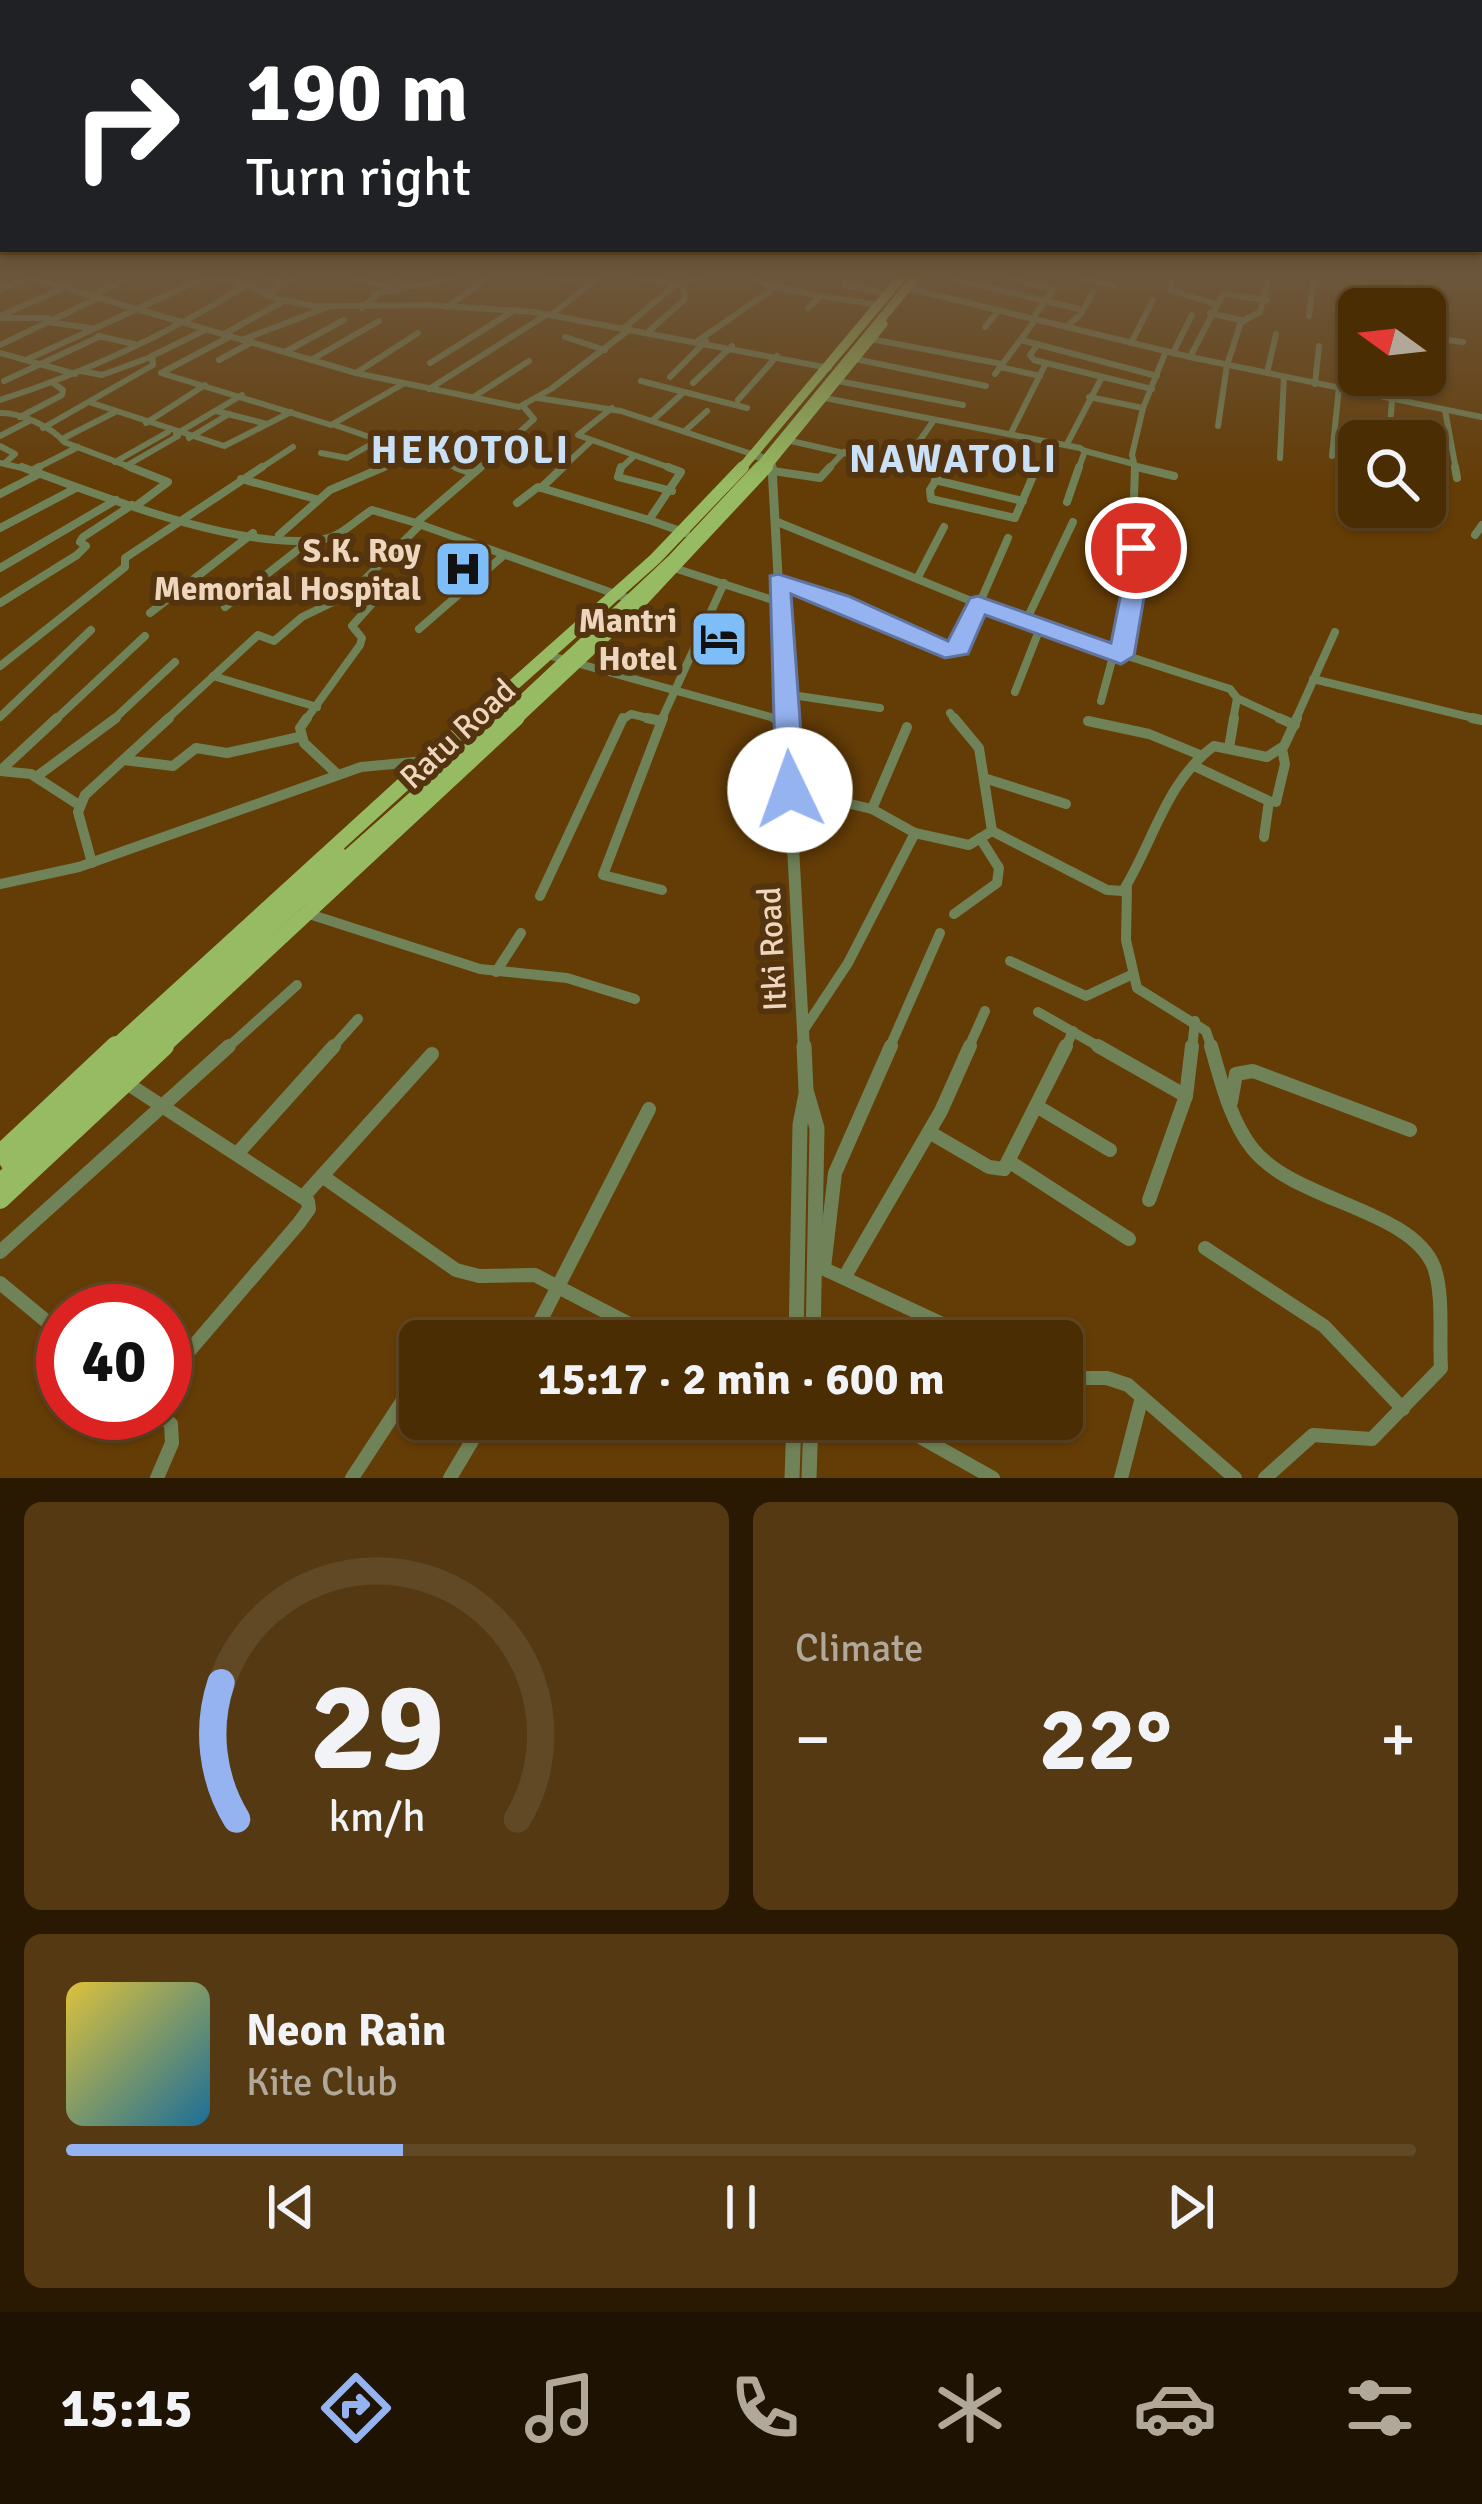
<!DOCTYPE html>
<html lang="en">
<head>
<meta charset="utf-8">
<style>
	body { margin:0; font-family:Signika,sans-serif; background:#553913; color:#f1f3f6; height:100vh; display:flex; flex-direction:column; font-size:45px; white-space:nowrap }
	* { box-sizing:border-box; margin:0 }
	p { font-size:39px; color:#b2a89a }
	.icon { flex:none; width:66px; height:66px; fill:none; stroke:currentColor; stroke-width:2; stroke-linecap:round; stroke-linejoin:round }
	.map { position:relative; height:1478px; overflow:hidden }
	.drawer { display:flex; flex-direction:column; gap:24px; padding:24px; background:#291902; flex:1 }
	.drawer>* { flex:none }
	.top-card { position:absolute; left:0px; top:0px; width:1482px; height:252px; box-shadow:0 3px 9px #0004,0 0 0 3px #624926; background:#202124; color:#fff; overflow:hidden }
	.needle { width:78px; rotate:285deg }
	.fabs { position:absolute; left:1338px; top:288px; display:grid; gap:24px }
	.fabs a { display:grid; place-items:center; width:108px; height:108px; border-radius:18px; background:#4b2d04; box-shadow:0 3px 9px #0004,0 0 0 3px #624926; font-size:60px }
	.speed { position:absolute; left:36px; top:1284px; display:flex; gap:24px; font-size:60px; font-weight:700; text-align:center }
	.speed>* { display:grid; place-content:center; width:156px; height:156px; border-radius:50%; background:#4b2d04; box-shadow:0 3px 9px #0004,0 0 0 3px #624926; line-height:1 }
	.speed .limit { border:18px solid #d22; background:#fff; color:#111 }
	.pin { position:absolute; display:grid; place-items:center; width:102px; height:102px; color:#fff; margin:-51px; border:6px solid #fff; border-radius:50%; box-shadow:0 3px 12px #0007 }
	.me { position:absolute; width:132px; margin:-66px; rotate:357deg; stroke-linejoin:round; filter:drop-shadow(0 0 9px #0008) }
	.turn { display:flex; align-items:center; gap:42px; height:252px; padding:0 48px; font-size:54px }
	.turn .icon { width:156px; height:156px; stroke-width:2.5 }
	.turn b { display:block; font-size:84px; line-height:102px }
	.big { font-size:90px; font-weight:800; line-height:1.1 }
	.drawer .card { flex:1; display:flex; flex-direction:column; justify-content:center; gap:18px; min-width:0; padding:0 42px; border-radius:18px; background:#553913 }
	.drawer .dial { align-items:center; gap:0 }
	.dial svg { height:312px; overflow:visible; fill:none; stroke:#624926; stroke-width:7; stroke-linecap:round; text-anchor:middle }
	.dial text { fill:#f1f3f6; stroke:none }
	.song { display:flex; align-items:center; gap:36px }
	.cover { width:144px; height:144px; border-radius:18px; background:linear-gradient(135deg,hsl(50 70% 55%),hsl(200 70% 35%)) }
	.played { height:12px; border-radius:6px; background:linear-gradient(90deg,#95b2f1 25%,#624926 25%) }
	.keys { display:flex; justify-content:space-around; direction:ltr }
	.heat { display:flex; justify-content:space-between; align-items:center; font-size:66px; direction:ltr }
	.drawer .tiles { flex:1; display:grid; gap:24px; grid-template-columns:1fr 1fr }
	.card:last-child { grid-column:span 2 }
	.trip { position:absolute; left:399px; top:1320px; width:684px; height:120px; border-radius:18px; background:#4b2d04; box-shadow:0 3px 9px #0004,0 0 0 3px #624926; font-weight:800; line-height:120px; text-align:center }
	.tab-bar { display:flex; height:192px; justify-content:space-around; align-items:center; background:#1e1202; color:#b2a89a }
	.tab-bar .icon { width:84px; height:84px }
	.tab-bar .active { color:#95b2f1 }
	.tab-bar b { font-size:54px; color:#f1f3f6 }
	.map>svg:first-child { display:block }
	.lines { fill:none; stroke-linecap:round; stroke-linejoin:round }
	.minor-far3 { stroke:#708258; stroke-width:6 }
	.minor-far2 { stroke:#708258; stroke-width:8 }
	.minor-far1 { stroke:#708258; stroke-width:10 }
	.minor { stroke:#708258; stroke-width:14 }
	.tertiary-far3 { stroke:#708258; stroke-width:8 }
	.tertiary-far2 { stroke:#708258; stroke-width:9 }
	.tertiary-far1 { stroke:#708258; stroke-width:12 }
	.tertiary { stroke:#708258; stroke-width:15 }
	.primary-far3 { stroke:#97bb62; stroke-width:9 }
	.primary-far2 { stroke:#97bb62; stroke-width:12 }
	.primary-far1 { stroke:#97bb62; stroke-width:15 }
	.primary { stroke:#97bb62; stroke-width:20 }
	.primary-bridge-far3 { stroke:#97bb62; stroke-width:9 }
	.primary-bridge-far2 { stroke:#97bb62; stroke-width:12 }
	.primary-bridge-far1 { stroke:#97bb62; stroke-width:15 }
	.primary-bridge { stroke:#97bb62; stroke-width:20 }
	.route { fill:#95b2f1; stroke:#61749d; stroke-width:3 }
	.labels { text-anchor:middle; stroke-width:12; stroke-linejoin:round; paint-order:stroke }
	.poi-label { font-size:33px; font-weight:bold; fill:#eed6be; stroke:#53340f; text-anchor:end }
	.street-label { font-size:33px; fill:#eed6be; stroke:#53340f }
	.far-district-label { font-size:39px; font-weight:bold; letter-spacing:3px; fill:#c9e0f7; stroke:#53340f }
</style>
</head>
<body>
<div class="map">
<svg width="1482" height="1478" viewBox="0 0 1482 1478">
	<rect width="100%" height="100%" fill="#643c06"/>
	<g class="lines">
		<g class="minor-far3">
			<polyline points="31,278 356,373 519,407 551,389 630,329"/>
			<polyline points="204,278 238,281 280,300 314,306 430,305 534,312 829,368"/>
			<polyline points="265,278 287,283"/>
			<polyline points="351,278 383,285"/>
			<polyline points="542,278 591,281"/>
			<polyline points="632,278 679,284 703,278"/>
			<polyline points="847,278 845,285 887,294"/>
			<polyline points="949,278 1083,310"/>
			<polyline points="1009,278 1053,290 1033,318"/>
			<polyline points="1077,278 1114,285"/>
			<polyline points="1171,278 1170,290 1215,304"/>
			<polyline points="1363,278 1366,309"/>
			<polyline points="770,286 821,296"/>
			<polyline points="911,289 1190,357 1482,417"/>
			<polyline points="0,290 28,278"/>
			<polyline points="94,294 131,278"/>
			<polyline points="373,294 453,278"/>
			<polyline points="265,295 296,278"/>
			<polyline points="1406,301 1407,278"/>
			<polyline points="447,307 487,278"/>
			<polyline points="362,308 397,278"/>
			<polyline points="808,308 821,296 878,305"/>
			<polyline points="1210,313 1244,321"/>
			<polyline points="551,315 598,278"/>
			<polyline points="0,316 66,287"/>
			<polyline points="1309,316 1314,278"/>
			<polyline points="0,318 48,318"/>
			<polyline points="48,322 90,328"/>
			<polyline points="985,327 999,310"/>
			<polyline points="1066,327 1081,314 1093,292"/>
			<polyline points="624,328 675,285"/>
			<polyline points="648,332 685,299 682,284"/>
			<polyline points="224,334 282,302"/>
			<polyline points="98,336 134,344"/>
			<polyline points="231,336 161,373 331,425 403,384"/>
			<polyline points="565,337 605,350"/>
			<polyline points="1425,337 1463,342"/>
			<polyline points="244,339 328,307"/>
			<polyline points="871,339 1002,364"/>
			<polyline points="699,340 770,291 768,284 749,278"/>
			<polyline points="1021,340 1157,376"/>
			<polyline points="1131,343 1153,300"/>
			<polyline points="1038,344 1030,355 1034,360 1152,389"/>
			<polyline points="0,345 100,297"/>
			<polyline points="285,352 344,320"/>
			<polyline points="0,353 75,374"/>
			<polyline points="1173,353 1192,315"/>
			<polyline points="1190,357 1223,294 1267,300"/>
			<polyline points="855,359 986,386"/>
			<polyline points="26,360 204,278"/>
			<polyline points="219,360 252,342"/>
			<polyline points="311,360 379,321"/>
			<polyline points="430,363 515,310"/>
			<polyline points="1000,367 1040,376"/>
			<polyline points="81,371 102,375 151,357"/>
			<polyline points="356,373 418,333"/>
			<polyline points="1267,373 1276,334"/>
			<polyline points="995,374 1036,319"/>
			<polyline points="670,377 706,341"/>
			<polyline points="4,381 101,336"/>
			<polyline points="641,381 684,392"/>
			<polyline points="838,381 963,405"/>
			<polyline points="693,383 732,346"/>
			<polyline points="1315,384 1319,346"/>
			<polyline points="429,389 546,315"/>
			<polyline points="475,396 529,361"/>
			<polyline points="1089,397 1143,408 1166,351"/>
			<polyline points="538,398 621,411 755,455"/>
			<polyline points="825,398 1080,448 1085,451 1078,470"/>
			<path d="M 0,400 C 87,372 168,334 245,286"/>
			<polyline points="738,400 777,356"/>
			<polyline points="92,403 224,446 291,412"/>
			<polyline points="612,408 578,435 676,470"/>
			<polyline points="1445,410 1456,470"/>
			<polyline points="216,411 267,424"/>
			<path d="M 0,413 C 19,412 52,427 64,442 L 138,470"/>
			<polyline points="20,417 62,395 63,390 53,383"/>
			<polyline points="653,420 684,392 747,408"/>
			<polyline points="146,423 205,385"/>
			<polyline points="335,425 464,470"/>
			<polyline points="1218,426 1227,365 1241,322 1260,312 1268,278"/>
			<polyline points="43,428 153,365 152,356 205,330"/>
			<polyline points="685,431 707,411"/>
			<polyline points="1012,431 1046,363"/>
			<polyline points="176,434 242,395"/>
			<polyline points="0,436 29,421"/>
			<polyline points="189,438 229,414"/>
			<polyline points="62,439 115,412"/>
			<polyline points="791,441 918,470"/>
			<polyline points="1389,441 1392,400"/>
			<polyline points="1067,444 1102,377"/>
			<polyline points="0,446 15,454 6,462"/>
			<polyline points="1085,451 1134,464"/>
			<polyline points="321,453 347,458 375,442"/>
			<polyline points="1332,456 1341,367 1351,362 1353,354 1344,329"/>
			<polyline points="1280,458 1284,377"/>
			<polyline points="115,462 168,432"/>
			<polyline points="0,463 31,470"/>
			<polyline points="126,466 178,436"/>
			<polyline points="902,466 934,420"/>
			<polyline points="1136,467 1150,470"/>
			<polyline points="33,470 78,447"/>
			<polyline points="258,470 293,447"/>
			<polyline points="377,470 413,455"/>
			<polyline points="478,470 534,419 523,406"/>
			<polyline points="560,470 591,441"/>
			<polyline points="619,470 634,456"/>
			<polyline points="827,470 844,452"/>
			<polyline points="942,470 953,452"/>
			<polyline points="1136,470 1132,455 1143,408"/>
		</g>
		<g class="minor-far2">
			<path d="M 22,467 C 101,496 241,552 324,539 C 342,536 357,519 372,510 L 416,523"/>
			<polyline points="130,467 168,482 136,506"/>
			<polyline points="456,467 472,473"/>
			<polyline points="481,467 416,523 635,601"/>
			<polyline points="621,467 618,477 672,491"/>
			<polyline points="668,467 681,472 649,520 686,533"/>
			<polyline points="905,467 938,475"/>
			<polyline points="944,467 930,490 931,499 1015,518 1033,476"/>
			<polyline points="1137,467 1174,476"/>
			<polyline points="1455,467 1457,478"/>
			<polyline points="32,471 39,467"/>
			<polyline points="773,471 820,478 830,467"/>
			<polyline points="241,479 316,499"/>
			<polyline points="935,480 1023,501"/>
			<polyline points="541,488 563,467"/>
			<polyline points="0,494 39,474"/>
			<polyline points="1067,502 1079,467"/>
			<polyline points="517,503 538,487 649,520"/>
			<polyline points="775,521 1025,623 1230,689 1237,698 1233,721"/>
			<polyline points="0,528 76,488"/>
			<polyline points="279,535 330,490 384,467"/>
			<polyline points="1475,535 1482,525"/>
			<polyline points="0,568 116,500"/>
			<polyline points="674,568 779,602"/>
			<polyline points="917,579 944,527"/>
			<polyline points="778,582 840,602 953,651 964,639 1008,538"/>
			<polyline points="0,603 77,555 86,546 80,542 83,537 132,505"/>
			<polyline points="225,607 313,538"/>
			<polyline points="150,613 253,533"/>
			<polyline points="1025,623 1073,522"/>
			<polyline points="419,629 504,555"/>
			<polyline points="1121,655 1138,568 1133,526 1135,467"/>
			<polyline points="551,656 785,721"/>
			<polyline points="0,666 125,567 125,558 262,467"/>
			<polyline points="213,676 317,707"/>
			<polyline points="1313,679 1482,720"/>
			<polyline points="1015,692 1040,628"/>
			<polyline points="785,694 880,708"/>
			<polyline points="1237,698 1286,721"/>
			<polyline points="1101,701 1114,653"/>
			<polyline points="950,713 956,721"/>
			<polyline points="0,717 91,630"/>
			<polyline points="54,721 145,636"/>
			<polyline points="112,721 175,662"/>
			<polyline points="165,721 258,635 274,641 302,617 350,594 419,526"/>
			<polyline points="305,721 360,645 362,638 352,626 378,597 356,587"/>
			<polyline points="621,721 631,714 660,721"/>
			<polyline points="661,721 724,583"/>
			<polyline points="1295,721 1335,632"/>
		</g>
		<g class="minor-far1">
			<polyline points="307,718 300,728 304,743 337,774"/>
			<polyline points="647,718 661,721"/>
			<polyline points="774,718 786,721"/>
			<polyline points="954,718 979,748 992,831"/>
			<polyline points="1279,718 1295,725"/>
			<polyline points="1472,718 1482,720"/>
			<polyline points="1088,721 1149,734 1200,755"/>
			<polyline points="907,727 872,809 915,833"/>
			<polyline points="1229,748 1234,718"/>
			<polyline points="124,760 173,766 196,748 227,753 299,737"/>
			<polyline points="1194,766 1269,801 1264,837"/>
			<polyline points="0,771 57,718"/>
			<polyline points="0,771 31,774 79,805"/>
			<polyline points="36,777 116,718"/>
			<polyline points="984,778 1066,804"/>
			<polyline points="790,790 872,809"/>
			<polyline points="1276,802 1285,764 1282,749"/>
			<polyline points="92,863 78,812 85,795 169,718"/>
			<polyline points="0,884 79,867 361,767 425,761"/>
			<polyline points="1127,887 1126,940 1137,988 1206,1031 1212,1049"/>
			<polyline points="662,890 603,875 663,718"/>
			<polyline points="540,896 623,718"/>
			<polyline points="306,913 480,969 567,978 635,999"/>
			<polyline points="954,914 997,883 999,868 980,838"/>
			<polyline points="1010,961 1086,996 1131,975"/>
			<polyline points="496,972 521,933"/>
			<polyline points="1038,1012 1103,1049"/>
			<path d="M 803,1031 L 848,963 L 915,833 L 969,845 L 992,831 L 1107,890 L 1123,891 C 1153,843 1166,781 1214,746 L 1267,757 L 1284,746 L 1297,718"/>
			<polyline points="226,1049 297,985"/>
			<polyline points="331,1049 358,1019"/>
			<polyline points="889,1049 940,933"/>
			<polyline points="968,1049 985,1011"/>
			<polyline points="1065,1049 1073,1031"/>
			<polyline points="1192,1049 1195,1021"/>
		</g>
		<g class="minor">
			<polyline points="1098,1046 1186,1096"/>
			<path d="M 1211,1046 C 1221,1080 1230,1120 1252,1148 C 1294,1202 1411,1208 1434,1267 C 1444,1295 1439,1338 1441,1368 L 1372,1439 L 1313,1435 L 1265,1478"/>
			<polyline points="125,1082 308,1201 309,1209 299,1223 178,1364"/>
			<polyline points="1231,1102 1236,1074 1253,1071 1410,1130"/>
			<polyline points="1038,1107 1110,1150"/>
			<polyline points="929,1132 989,1167 1004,1169 1066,1046"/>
			<polyline points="237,1154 334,1046"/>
			<polyline points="1010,1162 1129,1239"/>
			<polyline points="322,1176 456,1270 479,1276 535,1275 662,1341"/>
			<polyline points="303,1197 432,1054"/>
			<polyline points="1149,1200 1186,1096 1192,1046"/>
			<polyline points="1205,1248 1324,1326 1403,1409"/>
			<polyline points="0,1252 229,1046"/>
			<polyline points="820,1267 979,1341"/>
			<polyline points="824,1268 835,1173 891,1046"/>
			<polyline points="844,1278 941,1111 970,1046"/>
			<polyline points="0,1283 63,1335"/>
			<polyline points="530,1341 649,1109"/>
			<polyline points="1062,1378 1107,1378 1128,1385 1235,1478"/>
			<polyline points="157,1413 171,1424 172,1443 157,1478"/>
			<polyline points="888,1419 993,1478"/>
			<polyline points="352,1478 405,1397"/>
			<polyline points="450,1478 485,1419"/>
			<polyline points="1121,1478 1142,1397"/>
		</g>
		<polyline class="tertiary-far3" points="755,455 771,462 773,470"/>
		<polyline class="tertiary-far2" points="772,467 786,721"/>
		<polyline class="tertiary-far1" points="786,718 804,1049"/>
		<g class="tertiary">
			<polyline points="804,1046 806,1090 817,1128 813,1341"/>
			<polyline points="796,1341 800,1125 806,1094"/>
			<polyline points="792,1478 794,1419"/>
			<polyline points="809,1478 811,1419"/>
		</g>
		<g class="primary-far3">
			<polyline points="740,470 901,278"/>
			<polyline points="764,470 883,324"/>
		</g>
		<g class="primary-far2">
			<polyline points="473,721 655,559 743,467"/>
			<polyline points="514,721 640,603 767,467"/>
		</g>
		<g class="primary-far1">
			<polyline points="113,1049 476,718"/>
			<polyline points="161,1049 517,718"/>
		</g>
		<g class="primary">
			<polyline points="0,1155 116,1046"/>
			<polyline points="0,1185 18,1167"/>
			<polyline points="0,1199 164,1046"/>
		</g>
		<polyline class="primary-bridge-far3" points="757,470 915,278"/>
		<polyline class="primary-bridge-far2" points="501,721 672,561 760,467"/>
		<g class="primary-bridge-far1">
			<polyline points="130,1049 338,853"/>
			<polyline points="142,1049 293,906 505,718"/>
		</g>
		<g class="primary-bridge">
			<polyline points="10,1162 133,1046"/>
			<polyline points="18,1167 146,1046"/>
		</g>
	</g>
	<linearGradient id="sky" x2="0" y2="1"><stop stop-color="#372103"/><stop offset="0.57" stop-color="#6c563b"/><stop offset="1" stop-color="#6c563b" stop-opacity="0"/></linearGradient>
	<rect width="1482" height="485" fill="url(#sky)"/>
	<polygon class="route" points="1136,541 1147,548 1149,568 1134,656 1121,664 985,615 968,654 945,658 791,594 805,790 800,798 780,798 776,790 770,576 778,574 848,596 948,641 970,598 978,596 1111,643 1126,568 1124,548"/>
	<defs>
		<symbol id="hospital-square" viewBox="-11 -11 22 22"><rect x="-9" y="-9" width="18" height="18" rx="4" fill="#7dbef9" stroke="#53340f"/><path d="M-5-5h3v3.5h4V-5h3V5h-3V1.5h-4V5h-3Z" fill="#111"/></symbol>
		<symbol id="hotel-square" viewBox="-11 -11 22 22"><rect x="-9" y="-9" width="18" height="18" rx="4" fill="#7dbef9" stroke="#53340f"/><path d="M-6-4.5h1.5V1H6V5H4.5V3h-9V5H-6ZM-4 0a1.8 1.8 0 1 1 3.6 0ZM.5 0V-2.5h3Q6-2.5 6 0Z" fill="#111"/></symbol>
	</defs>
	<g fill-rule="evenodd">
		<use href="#hospital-square" x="430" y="536" width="66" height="66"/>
		<use href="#hotel-square" x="686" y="606" width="66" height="66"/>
	</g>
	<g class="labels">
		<g class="poi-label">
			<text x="421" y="562">S.K. Roy<tspan x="421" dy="38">Memorial Hospital</tspan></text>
			<text x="677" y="632">Mantri<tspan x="677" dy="38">Hotel</tspan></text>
		</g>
		<g class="street-label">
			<text transform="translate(457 733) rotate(-43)" y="12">Ratu Road</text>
			<text transform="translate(771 949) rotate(-93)" y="12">Itki Road</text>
		</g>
		<g class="far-district-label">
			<text x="471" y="463">HEKOTOLI</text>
			<text x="954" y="472">NAWATOLI</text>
		</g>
	</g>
</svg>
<div class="fabs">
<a><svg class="needle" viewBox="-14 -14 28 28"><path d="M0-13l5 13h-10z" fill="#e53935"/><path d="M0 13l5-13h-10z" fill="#b2a89a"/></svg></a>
<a><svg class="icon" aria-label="search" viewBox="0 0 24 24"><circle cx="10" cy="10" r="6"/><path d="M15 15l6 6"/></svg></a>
</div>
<div class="speed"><div class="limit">40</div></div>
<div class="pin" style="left:1136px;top:548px;background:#d93025"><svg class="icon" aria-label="arrive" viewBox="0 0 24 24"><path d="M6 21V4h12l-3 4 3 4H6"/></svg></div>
<svg class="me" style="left:790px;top:790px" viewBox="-20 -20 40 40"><circle r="19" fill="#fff"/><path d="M0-13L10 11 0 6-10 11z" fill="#95b2f1"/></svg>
<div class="trip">15:17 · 2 min · 600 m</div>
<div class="top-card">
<div class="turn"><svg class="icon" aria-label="right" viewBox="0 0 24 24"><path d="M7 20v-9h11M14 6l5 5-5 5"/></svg><div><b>190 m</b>Turn right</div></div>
</div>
</div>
<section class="drawer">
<div class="tiles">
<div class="card dial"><svg viewBox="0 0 100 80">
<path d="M14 69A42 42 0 1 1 86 69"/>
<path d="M14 69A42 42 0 0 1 10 34" stroke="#95b2f1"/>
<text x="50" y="56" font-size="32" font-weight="700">29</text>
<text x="50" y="72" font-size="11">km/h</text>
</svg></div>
<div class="card"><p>Climate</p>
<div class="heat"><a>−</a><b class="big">22°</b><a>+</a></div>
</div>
<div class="card">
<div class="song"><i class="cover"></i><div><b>Neon Rain</b><p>Kite Club</p></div></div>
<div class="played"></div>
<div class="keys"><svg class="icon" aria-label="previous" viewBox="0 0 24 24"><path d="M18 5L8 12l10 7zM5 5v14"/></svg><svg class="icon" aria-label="pause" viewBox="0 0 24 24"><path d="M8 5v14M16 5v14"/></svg><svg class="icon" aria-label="next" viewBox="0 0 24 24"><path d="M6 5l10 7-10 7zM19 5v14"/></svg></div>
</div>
</div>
</section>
<nav class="tab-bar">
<b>15:15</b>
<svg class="icon active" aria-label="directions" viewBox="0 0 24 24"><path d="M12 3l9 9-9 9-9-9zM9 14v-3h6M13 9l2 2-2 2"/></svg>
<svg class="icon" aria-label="music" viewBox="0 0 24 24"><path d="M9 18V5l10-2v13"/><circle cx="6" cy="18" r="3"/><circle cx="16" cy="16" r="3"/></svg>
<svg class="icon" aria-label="phone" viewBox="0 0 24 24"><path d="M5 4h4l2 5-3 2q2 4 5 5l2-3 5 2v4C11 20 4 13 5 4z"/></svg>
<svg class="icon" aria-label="climate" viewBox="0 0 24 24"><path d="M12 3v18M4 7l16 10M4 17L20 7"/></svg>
<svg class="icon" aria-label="car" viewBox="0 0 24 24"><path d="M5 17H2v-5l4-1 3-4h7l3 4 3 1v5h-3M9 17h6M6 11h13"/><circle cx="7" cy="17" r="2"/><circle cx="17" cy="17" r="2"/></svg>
<svg class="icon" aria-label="filters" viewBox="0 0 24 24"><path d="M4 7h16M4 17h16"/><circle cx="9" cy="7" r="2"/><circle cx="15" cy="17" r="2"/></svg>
</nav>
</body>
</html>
